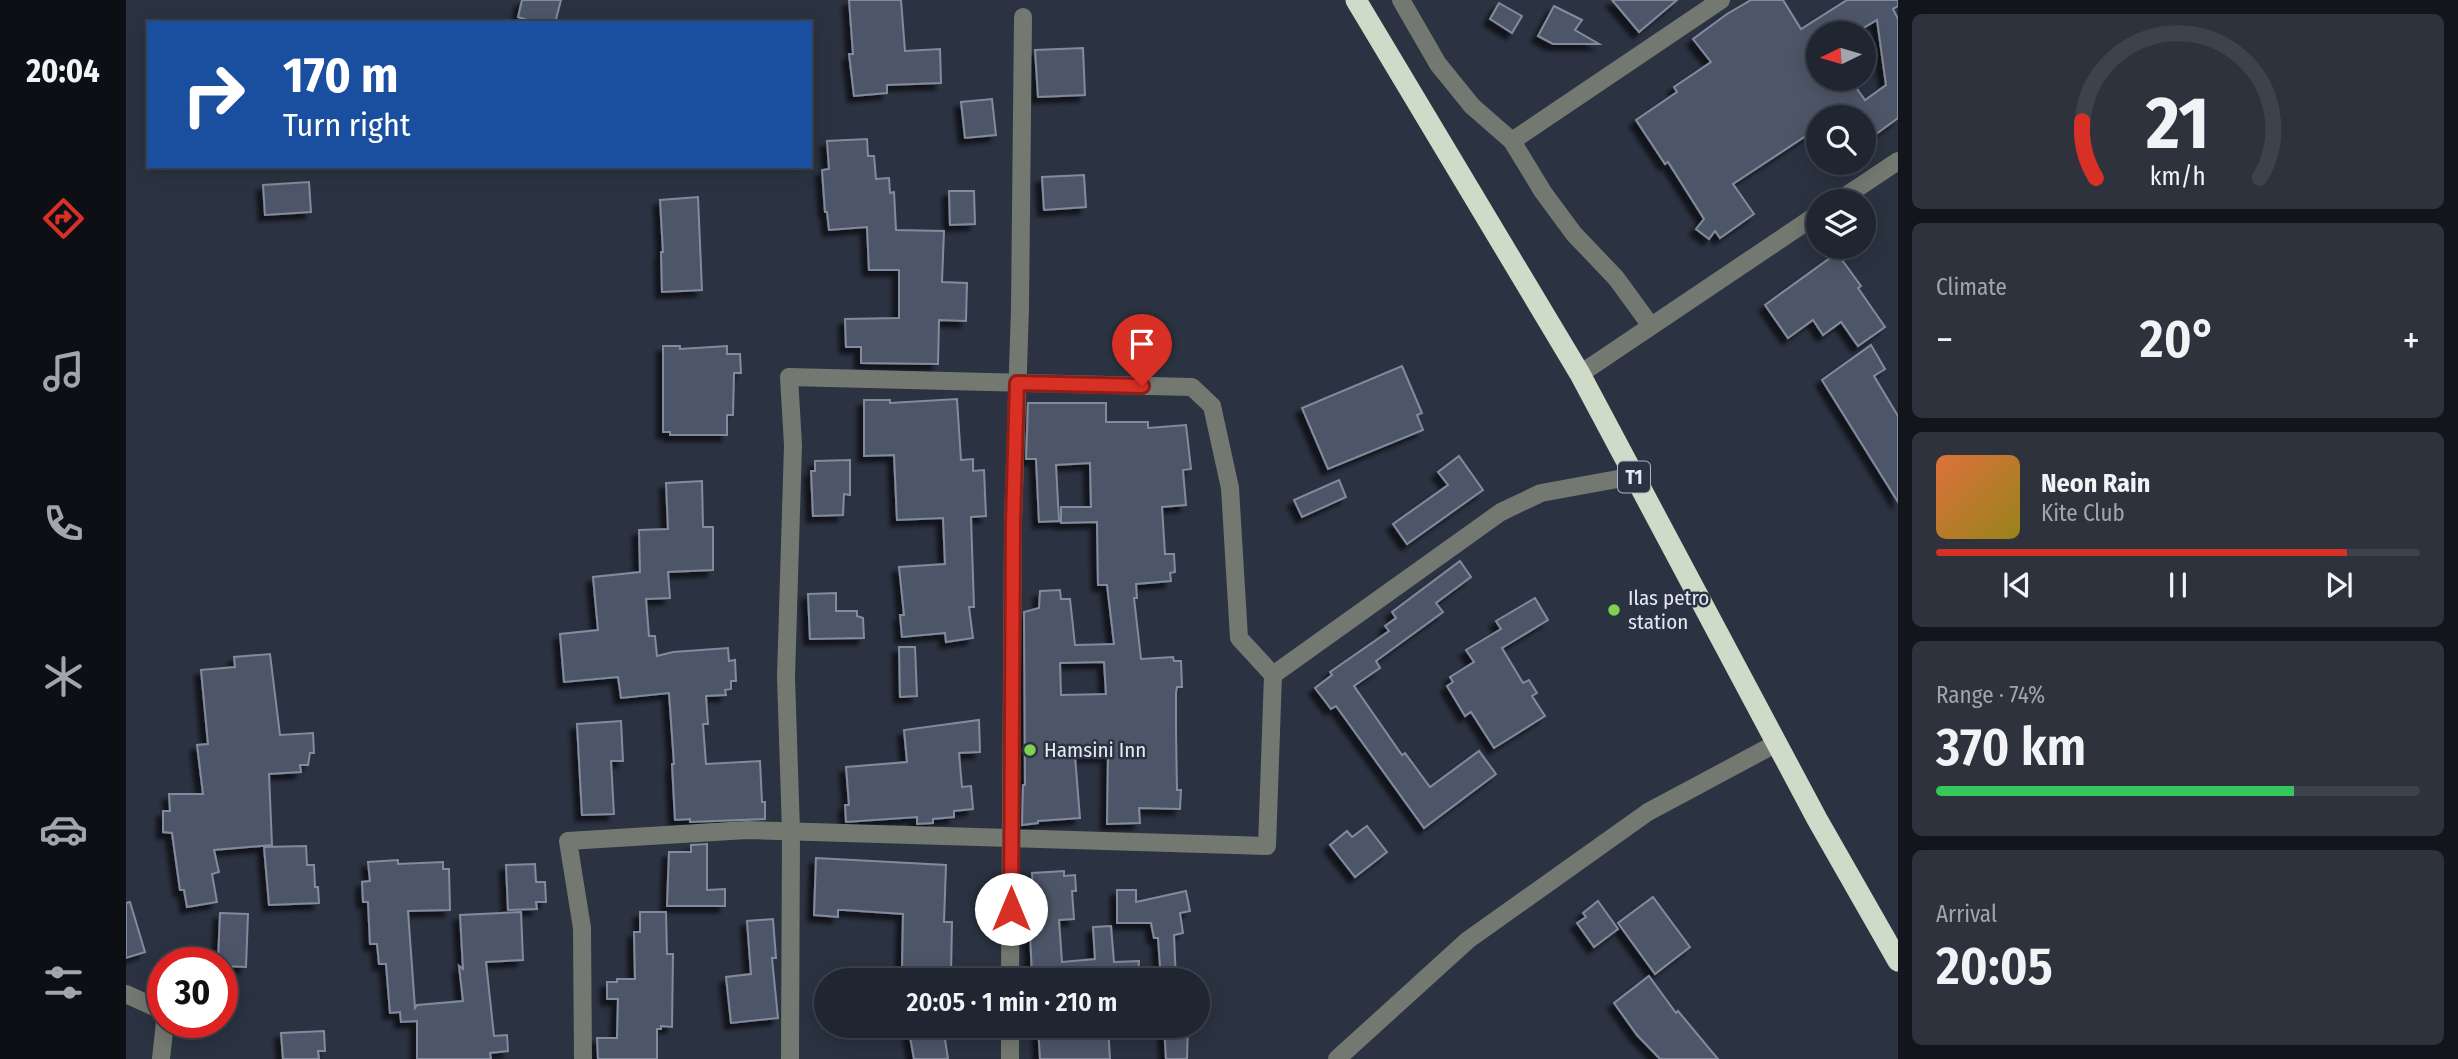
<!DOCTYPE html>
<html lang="en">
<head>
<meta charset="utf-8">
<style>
	body { margin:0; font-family:"Fira Sans Condensed",sans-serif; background:#2d323d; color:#f1f3f6; height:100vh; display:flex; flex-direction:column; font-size:26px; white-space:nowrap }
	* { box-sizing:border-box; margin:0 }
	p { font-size:23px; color:#a2a5ab }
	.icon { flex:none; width:38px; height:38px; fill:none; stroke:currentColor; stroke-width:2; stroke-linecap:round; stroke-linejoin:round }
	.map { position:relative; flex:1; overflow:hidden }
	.side { display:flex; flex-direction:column; gap:14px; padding:14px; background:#12151b; width:560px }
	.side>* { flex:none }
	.banner { position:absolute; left:21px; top:21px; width:665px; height:147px; border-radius:0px; box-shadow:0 4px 18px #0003,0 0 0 2px #3d434d; background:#1a4fa0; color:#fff; overflow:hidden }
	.needle { width:46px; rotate:265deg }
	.buttons { position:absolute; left:1680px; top:21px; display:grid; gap:14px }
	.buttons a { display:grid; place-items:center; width:70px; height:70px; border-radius:50%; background:#202631; box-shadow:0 4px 18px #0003,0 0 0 2px #3d434d; font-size:35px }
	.speed { position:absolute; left:21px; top:947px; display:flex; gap:14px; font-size:35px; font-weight:700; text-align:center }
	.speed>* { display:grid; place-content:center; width:91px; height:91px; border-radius:50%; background:#202631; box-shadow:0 4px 18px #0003,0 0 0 2px #3d434d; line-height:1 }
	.speed .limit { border:10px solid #d22; background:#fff; color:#111 }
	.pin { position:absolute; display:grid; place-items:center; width:60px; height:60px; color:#fff; margin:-72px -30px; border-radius:50% 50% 50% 0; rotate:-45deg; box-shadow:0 0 7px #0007 }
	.pin .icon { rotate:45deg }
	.me { position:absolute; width:77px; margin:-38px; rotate:0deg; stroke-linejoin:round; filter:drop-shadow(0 0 5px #0008) }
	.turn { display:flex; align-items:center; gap:24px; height:147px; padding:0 21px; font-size:32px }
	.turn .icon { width:91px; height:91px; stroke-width:2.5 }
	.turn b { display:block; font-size:49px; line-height:60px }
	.big { font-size:52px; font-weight:600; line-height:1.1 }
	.side .widget { flex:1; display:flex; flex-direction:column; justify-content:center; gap:10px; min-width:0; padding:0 24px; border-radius:10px; background:#2d323d }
	.side .dial { align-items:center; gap:0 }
	.dial svg { height:182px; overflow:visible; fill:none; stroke:#3d434d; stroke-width:7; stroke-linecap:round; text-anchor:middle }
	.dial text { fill:#f1f3f6; stroke:none }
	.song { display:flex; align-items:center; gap:21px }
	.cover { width:84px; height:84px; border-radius:10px; background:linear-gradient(135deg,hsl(20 70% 55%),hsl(50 70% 35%)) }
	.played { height:7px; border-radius:4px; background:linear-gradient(90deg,#d93025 85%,#3d434d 85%) }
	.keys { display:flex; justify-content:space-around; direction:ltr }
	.heat { display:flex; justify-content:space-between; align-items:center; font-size:38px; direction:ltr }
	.charge { height:10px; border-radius:5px; background:linear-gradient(90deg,#34c759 74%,#3d434d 0) }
	.trip { position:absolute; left:688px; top:968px; width:396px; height:70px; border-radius:35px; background:#202631; box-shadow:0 4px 18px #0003,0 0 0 2px #3d434d; font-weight:600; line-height:70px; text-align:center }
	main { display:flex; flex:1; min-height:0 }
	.dock { display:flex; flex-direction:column; width:126px; justify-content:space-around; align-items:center; background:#0d0f14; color:#a2a5ab }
	.dock .icon { width:49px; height:49px }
	.dock .active { color:#d93025 }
	.dock b { font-size:32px; color:#f1f3f6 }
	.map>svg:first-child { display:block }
	.building { fill:#4e5667; stroke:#828b9d; stroke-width:2; fill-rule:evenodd; filter:url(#shadow) }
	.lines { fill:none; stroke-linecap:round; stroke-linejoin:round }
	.minor { stroke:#737971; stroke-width:18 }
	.highway { stroke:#cedbc8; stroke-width:21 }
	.route-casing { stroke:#8d1f18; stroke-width:18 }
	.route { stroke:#d93025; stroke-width:12 }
	.poi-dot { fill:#80d051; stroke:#2b3241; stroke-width:2.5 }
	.labels { text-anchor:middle; stroke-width:5; stroke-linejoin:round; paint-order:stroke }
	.shield { fill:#2b3241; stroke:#acb2be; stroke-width:2 }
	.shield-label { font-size:19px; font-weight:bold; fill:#e4e9f3 }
	.poi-label { font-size:21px; fill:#e4e9f3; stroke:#2b3241; text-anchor:start }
</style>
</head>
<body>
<main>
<nav class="dock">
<b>20:04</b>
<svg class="icon active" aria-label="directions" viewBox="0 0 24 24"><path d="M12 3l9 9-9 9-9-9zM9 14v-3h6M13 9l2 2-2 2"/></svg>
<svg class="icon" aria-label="music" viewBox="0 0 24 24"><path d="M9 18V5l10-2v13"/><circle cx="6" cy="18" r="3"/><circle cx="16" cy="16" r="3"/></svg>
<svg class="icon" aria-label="phone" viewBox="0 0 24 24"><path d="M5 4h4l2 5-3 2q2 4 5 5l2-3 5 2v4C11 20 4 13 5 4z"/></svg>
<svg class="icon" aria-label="climate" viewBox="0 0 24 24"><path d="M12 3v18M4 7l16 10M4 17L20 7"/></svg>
<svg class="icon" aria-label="car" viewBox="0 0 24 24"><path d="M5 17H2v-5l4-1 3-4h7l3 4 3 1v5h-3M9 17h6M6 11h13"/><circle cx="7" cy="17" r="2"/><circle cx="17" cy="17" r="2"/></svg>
<svg class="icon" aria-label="filters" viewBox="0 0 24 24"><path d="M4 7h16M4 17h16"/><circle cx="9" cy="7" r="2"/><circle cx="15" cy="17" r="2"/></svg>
</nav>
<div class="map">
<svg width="1772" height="1059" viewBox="0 0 1772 1059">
	<defs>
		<filter id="shadow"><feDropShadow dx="-6" dy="6" stdDeviation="2" flood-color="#0009"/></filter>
	</defs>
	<rect width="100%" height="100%" fill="#2b3241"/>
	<g class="building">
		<polygon points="396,0 435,0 429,23 400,23 401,20 392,17"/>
		<polygon points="723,0 775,0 779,51 814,49 815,83 761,85 761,93 728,96 723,54 727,54"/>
		<polygon points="1486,0 1551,0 1513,32"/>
		<path d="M 1625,0 L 1657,0 L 1675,29 L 1721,0 L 1772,0 L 1772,6 L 1767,9 L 1772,19 L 1772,118 L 1746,137 L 1738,125 L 1738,117 L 1692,117 L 1692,128 L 1607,184 L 1628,214 L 1594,238 L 1589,231 L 1583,239 L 1570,229 L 1578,219 L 1542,162 L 1539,164 L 1510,120 L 1551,92 L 1548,87 L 1585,62 L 1567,39 L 1601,14 ZM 1751,20 L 1760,85 L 1739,100 L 1724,79 L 1692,79 L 1692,33 L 1729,33 Z"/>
		<polygon points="1373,3 1396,16 1386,33 1364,19"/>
		<polygon points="1428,6 1456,20 1449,30 1473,44 1427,44 1412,36"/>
		<polygon points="957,48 959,95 912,97 909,50"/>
		<polygon points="866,99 870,135 839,138 835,102"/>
		<polygon points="741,139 742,156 748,156 750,179 763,178 764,193 768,192 770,230 818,231 816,282 841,283 840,321 813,320 812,364 735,363 735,347 720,347 719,319 773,318 773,270 743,270 741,227 703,230 701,212 699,212 696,170 703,169 701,141"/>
		<polygon points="958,175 960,207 918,210 916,177"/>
		<polygon points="183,182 185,212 139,215 137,185"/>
		<polygon points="823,191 848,191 849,224 824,225"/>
		<polygon points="572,197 576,290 536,292 535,252 537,252 534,200"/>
		<polygon points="1711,253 1735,286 1732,288 1759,327 1732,346 1715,322 1697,335 1687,320 1662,338 1639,305"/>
		<polygon points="1745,345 1759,369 1748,376 1772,416 1772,502 1696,380"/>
		<polygon points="537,346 554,346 554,349 601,346 601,354 614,354 615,373 608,373 607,415 601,415 601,435 544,435 544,432 537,432"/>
		<polygon points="1276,366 1296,413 1291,415 1297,430 1202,469 1176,408"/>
		<polygon points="831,399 835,460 847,459 847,471 858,470 860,516 845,517 848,607 843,607 847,638 820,642 819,633 776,637 774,615 778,615 773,567 819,564 817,518 771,520 768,455 738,456 738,400 764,400 764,403"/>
		<path d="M 902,403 L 980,403 L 980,422 L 1022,422 L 1022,428 L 1060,425 L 1065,469 L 1057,470 L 1060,505 L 1036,507 L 1039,554 L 1048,554 L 1049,572 L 1044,573 L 1045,581 L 1010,584 L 1011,598 L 1008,598 L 1015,659 L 1047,657 L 1048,661 L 1055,661 L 1056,687 L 1051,687 L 1050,693 L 1050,731 L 1051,790 L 1055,790 L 1054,809 L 1013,808 L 1014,823 L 981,824 L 982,756 L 949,756 L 954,818 L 912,821 L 912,823 L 896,825 L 897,785 L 899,785 L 898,612 L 913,608 L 914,591 L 934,590 L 935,599 L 944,599 L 949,645 L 988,644 L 981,585 L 972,585 L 971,522 L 935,523 L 935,507 L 965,507 L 964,463 L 930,465 L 933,521 L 913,522 L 910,459 L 900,459 ZM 978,662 L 980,694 L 935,695 L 934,663 Z"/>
		<polygon points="1333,456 1357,490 1281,544 1267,524 1322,485 1312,472"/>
		<polygon points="724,460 724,495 718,494 717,515 687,516 685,471 689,471 689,461"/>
		<polygon points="1213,480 1220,497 1176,517 1168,500"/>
		<polygon points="576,481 577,527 587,527 587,570 542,572 544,598 520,599 523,636 529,636 531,656 547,652 602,648 603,661 609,660 610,681 605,681 605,689 599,690 600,695 580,696 582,724 577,724 580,764 634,761 636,802 639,802 639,819 564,822 564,819 549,820 546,764 548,764 543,693 495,698 492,677 438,682 434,634 472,630 467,577 514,572 513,530 542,529 540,483"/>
		<polygon points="1334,561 1345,577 1310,603 1317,612 1250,661 1254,668 1228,686 1276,755 1279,753 1304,787 1353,751 1370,774 1298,828 1210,706 1205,709 1189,688 1206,675 1204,672 1263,631 1259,626 1270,618 1266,612"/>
		<polygon points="710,593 710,611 731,611 731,616 737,618 738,638 684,639 682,594"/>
		<polygon points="1409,598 1422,620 1376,648 1397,683 1403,680 1411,693 1406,696 1419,716 1368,748 1345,712 1339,716 1321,686 1327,682 1324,677 1348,662 1340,650 1375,629 1370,621"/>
		<polygon points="773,647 789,647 791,696 774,697"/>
		<polygon points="144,654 154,735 187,733 188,753 184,753 182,765 174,765 175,772 143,774 146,845 88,850 93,872 86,874 91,902 61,907 58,890 54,890 46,833 37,832 37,811 44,811 43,794 77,794 71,745 82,744 75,670 109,667 108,657"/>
		<polygon points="853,720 854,752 833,753 836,787 845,786 847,809 828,811 828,817 807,819 807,823 791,824 791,817 720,822 719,805 723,805 720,767 781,762 778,730"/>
		<polygon points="495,721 497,761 485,761 488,814 456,815 451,724"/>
		<polygon points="1241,826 1261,852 1229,877 1204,845 1221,831 1226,837"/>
		<polygon points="581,844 581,890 599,889 599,906 541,906 543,852 565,852 565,845"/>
		<polygon points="180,846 181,865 188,865 189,887 192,887 193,903 143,905 138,847"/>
		<polygon points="690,858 820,865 818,922 826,922 825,974 802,973 802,967 776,967 777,914 718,910 712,910 712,917 688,915"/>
		<polygon points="272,860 272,864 317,862 317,869 323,869 324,910 282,911 289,1008 291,1005 337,1001 333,966 337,969 334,915 395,912 397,960 360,962 368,1036 381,1035 382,1051 364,1053 365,1059 291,1059 291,1021 275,1022 274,1012 264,1013 260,964 253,964 251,944 244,944 242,902 237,902 236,882 244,881 242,862"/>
		<polygon points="409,864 410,882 419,882 420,902 410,902 411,909 382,910 380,865"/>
		<polygon points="938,871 938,876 949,875 950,891 946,891 948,919 933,920 936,962 969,959 967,927 985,926 988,962 1013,961 1012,978 923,979 909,978 909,975 906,975 904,933 910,933 906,873"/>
		<polygon points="991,890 1010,890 1010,902 1060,891 1064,911 1054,913 1057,933 1048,935 1050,980 1035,980 1032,938 1028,938 1025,923 991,923"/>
		<polygon points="1527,897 1564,947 1529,974 1492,923"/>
		<polygon points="1472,901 1492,929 1468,947 1451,923 1460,917 1457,913"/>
		<polygon points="4,902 19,952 0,958 0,903"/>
		<polygon points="514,912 540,912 541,954 547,954 546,1027 535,1026 535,1029 531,1029 531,1059 472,1059 471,1038 491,1038 492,999 481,999 481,982 491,982 491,979 509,979 508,932 514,932"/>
		<polygon points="94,913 122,914 120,967 96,966 96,962 92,962"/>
		<polygon points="647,919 650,958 646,958 652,1018 605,1023 600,977 625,974 621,921"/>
		<polygon points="1523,976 1550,1013 1552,1011 1592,1059 1534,1059 1511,1035 1488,1003"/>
		<polygon points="782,1026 817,1026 822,1059 788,1059"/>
		<polygon points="912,1026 982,1026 984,1059 914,1059"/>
		<polygon points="1038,1026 1062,1026 1061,1059 1040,1059"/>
		<polygon points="198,1031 199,1051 192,1051 193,1059 157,1059 155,1033"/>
	</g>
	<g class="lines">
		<g class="minor">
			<polyline points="1275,0 1312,64 1346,106 1386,141 1417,192 1448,234 1490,278 1525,326"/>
			<polyline points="1386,141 1595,0"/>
			<polyline points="1712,201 1772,161"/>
			<polyline points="1454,374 1692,214"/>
			<polyline points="884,980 887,523 894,308 897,17"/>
			<polyline points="0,994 37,1011"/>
			<polyline points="35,1059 39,1022"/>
			<polyline points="457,1059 456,928 442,841 621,830 1141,846 1147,675 1375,512 1415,493 1508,476"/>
			<polyline points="664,1059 665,831 660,677 667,445 663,377 1066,387 1086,406 1104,488 1113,638 1147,675"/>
			<polyline points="884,1059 884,1026"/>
			<polyline points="1211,1059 1342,940 1522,812 1651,743"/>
		</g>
		<polyline class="highway" points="1230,0 1454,374 1691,819 1772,961"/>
	</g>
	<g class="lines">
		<defs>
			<polyline id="route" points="885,909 887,523 891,383 1016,386"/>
		</defs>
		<use href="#route" class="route-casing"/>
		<use href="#route" class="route"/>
	</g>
	<g class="poi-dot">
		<circle cx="1488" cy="610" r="7"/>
		<circle cx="904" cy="750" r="7"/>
	</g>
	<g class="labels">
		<rect class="shield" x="1492" y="461.5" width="32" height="31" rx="5"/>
		<g class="shield-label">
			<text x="1508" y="484">T1</text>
		</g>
		<g class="poi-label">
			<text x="1502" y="605">Ilas petro<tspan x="1502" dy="24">station</tspan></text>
			<text x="918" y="757">Hamsini Inn</text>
		</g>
	</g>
</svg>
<div class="buttons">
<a><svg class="needle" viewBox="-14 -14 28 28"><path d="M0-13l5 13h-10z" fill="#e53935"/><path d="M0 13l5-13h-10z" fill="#a2a5ab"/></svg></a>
<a><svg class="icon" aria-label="search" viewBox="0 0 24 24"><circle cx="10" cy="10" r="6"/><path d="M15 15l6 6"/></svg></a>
<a><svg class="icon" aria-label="layers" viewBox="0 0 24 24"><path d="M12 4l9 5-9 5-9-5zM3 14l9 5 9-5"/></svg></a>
</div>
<div class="speed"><div class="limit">30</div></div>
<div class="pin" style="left:1016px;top:386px;background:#d93025"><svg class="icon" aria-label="arrive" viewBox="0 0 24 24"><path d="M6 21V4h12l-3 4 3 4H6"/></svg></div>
<svg class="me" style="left:885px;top:909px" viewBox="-20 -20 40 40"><circle r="19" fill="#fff"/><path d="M0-13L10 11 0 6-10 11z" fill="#d93025"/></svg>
<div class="trip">20:05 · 1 min · 210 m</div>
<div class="banner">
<div class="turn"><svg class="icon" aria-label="right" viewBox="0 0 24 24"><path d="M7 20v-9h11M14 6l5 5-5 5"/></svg><div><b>170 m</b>Turn right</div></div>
</div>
</div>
<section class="side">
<div class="widget dial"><svg viewBox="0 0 100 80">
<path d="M14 69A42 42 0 1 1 86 69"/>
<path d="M14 69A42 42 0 0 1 8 44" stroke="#d93025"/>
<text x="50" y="56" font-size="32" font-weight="700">21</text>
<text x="50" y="72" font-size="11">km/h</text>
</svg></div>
<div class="widget"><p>Climate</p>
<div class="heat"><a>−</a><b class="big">20°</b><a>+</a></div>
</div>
<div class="widget">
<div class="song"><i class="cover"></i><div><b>Neon Rain</b><p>Kite Club</p></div></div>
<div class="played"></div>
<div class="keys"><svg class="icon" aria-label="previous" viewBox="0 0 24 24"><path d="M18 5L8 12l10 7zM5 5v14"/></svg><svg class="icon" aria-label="pause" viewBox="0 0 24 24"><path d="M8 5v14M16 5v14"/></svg><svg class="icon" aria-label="next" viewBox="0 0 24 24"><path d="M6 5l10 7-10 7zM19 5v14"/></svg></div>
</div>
<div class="widget"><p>Range · 74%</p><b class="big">370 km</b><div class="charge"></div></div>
<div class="widget"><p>Arrival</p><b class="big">20:05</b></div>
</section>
</main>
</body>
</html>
